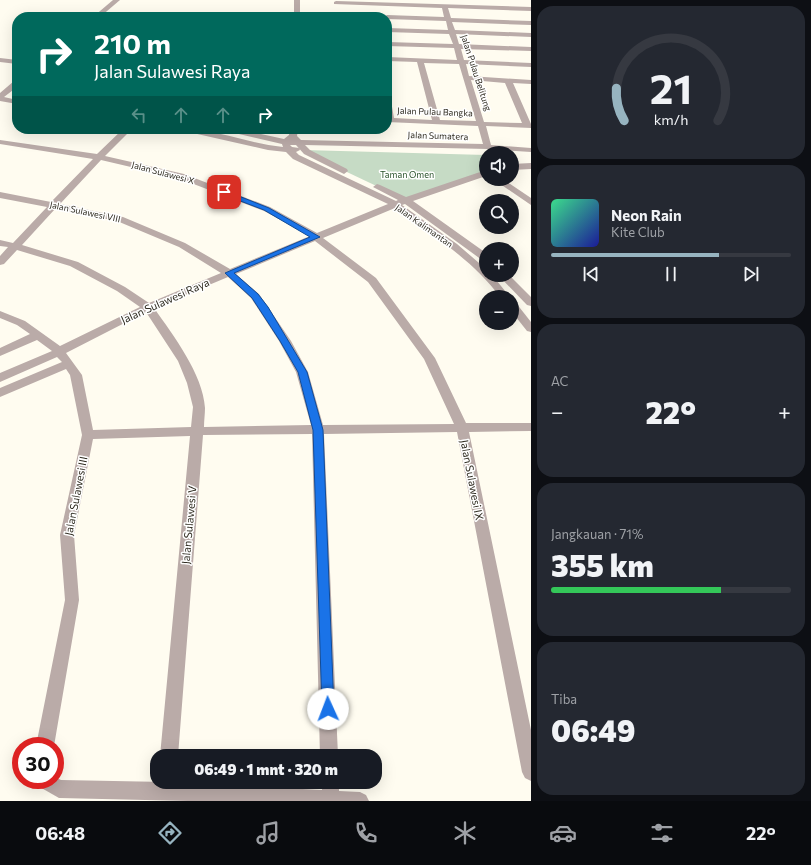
<!DOCTYPE html>
<html lang="id">
<head>
<meta charset="utf-8">
<style>
	body { margin:0; font-family:Commissioner,sans-serif; background:#242831; color:#f1f3f6; height:100vh; display:flex; flex-direction:column; font-size:15px; white-space:nowrap }
	* { box-sizing:border-box; margin:0 }
	p { font-size:13px; color:#9ea1a6 }
	.icon { flex:none; width:22px; height:22px; fill:none; stroke:currentColor; stroke-width:2; stroke-linecap:round; stroke-linejoin:round }
	.map { position:relative; flex:1; overflow:hidden }
	.details { display:flex; flex-direction:column; gap:6px; padding:6px; background:#0d0f14; width:280px }
	.details>* { flex:none }
	.banner { position:absolute; left:12px; top:12px; width:380px; height:122px; border-radius:16px; box-shadow:0 4px 16px #0002; background:#00695c; color:#fff; overflow:hidden }
	.fabs { position:absolute; left:479px; top:146px; display:grid; gap:8px }
	.fabs a { display:grid; place-items:center; width:40px; height:40px; border-radius:50%; background:#171b24; box-shadow:0 4px 16px #0002; font-size:20px }
	.speed { position:absolute; left:12px; top:737px; display:flex; gap:8px; font-size:20px; font-weight:700; text-align:center }
	.speed>* { display:grid; place-content:center; width:52px; height:52px; border-radius:50%; background:#171b24; box-shadow:0 4px 16px #0002; line-height:1 }
	.speed .limit { border:6px solid #d22; background:#fff; color:#111 }
	.pin { position:absolute; display:grid; place-items:center; width:34px; height:34px; color:#fff; margin:-17px; border-radius:8px; box-shadow:0 2px 6px #0006 }
	.me { position:absolute; width:44px; margin:-22px; rotate:358deg; stroke-linejoin:round; filter:drop-shadow(0 0 3px #0008) }
	.turn { display:flex; align-items:center; gap:14px; height:84px; padding:0 16px; font-size:18px }
	.turn .icon { width:52px; height:52px; stroke-width:2.5 }
	.turn b { display:block; font-size:28px; line-height:34px }
	.lanes { display:flex; align-items:center; height:38px; padding:0 16px; background:#0003; justify-content:center; gap:20px; direction:ltr }
	.lanes .off { opacity:.35 }
	.big { font-size:30px; font-weight:800; line-height:1.1 }
	.details .tile { flex:1; display:flex; flex-direction:column; justify-content:center; gap:6px; min-width:0; padding:0 14px; border-radius:16px; background:#242831 }
	.details .dial { align-items:center; gap:0 }
	.dial svg { height:104px; overflow:visible; fill:none; stroke:#363941; stroke-width:7; stroke-linecap:round; text-anchor:middle }
	.dial text { fill:#f1f3f6; stroke:none }
	.song { display:flex; align-items:center; gap:12px }
	.cover { width:48px; height:48px; border-radius:6px; background:linear-gradient(135deg,hsl(150 70% 55%),hsl(240 70% 35%)) }
	.played { height:4px; border-radius:2px; background:linear-gradient(90deg,#97b4c0 70%,#363941 70%) }
	.keys { display:flex; justify-content:space-around; direction:ltr }
	.heat { display:flex; justify-content:space-between; align-items:center; font-size:22px; direction:ltr }
	.charge { height:6px; border-radius:3px; background:linear-gradient(90deg,#34c759 71%,#363941 0) }
	.trip { position:absolute; left:150px; top:749px; width:232px; height:40px; border-radius:16px; background:#171b24; box-shadow:0 4px 16px #0002; font-weight:800; line-height:40px; text-align:center }
	.tabs { display:flex; height:64px; justify-content:space-around; align-items:center; background:#090b0e; color:#9ea1a6 }
	.tabs .icon { width:28px; height:28px }
	.tabs .current { color:#97b4c0 }
	.tabs b { font-size:18px; color:#f1f3f6 }
	main { display:flex; flex:1; min-height:0 }
	.map>svg:first-child { display:block }
	.green { fill:#c6dbc5 }
	.lines { fill:none; stroke-linecap:round; stroke-linejoin:round }
	.minor { fill:#baaba8; fill-rule:evenodd }
	.route { fill:#1a73e8; stroke:#114b97 }
	.labels { text-anchor:middle; stroke-width:3; stroke-linejoin:round; paint-order:stroke }
	.far-street-label { font-size:9px; fill:#302d22; stroke:#fff }
	.far-park-label { font-size:9px; fill:#275028; stroke:#fff }
	.street-label { font-size:11px; fill:#302d22; stroke:#fff }
</style>
</head>
<body>
<main>
<div class="map">
<svg width="531" height="801" viewBox="0 0 531 801">
	<rect width="100%" height="100%" fill="#fffcf0"/>
	<polygon class="green" points="304,150 486,155 486,172 406,200 311,155"/>
	<g class="lines">
		<g class="minor">
			<polygon points="113,0 120,0 100,17 93,17"/>
			<rect x="294" y="0" width="6" height="17"/>
			<path d="M 336,1 L 531,7 L 531,11 L 448,8 L 451,18 L 531,21 L 531,25 L 452,22 L 455,30 L 531,33 L 531,37 L 456,34 L 459,44 L 531,47 L 531,51 L 461,49 L 464,60 L 531,63 L 531,67 L 466,64 L 469,76 L 531,80 L 531,84 L 513,83 L 531,124 L 531,128 L 486,126 L 491,145 L 531,148 L 531,152 L 488,149 L 305,145 L 310,150 L 347,169 L 348,171 L 344,174 L 304,154 L 296,145 L 290,145 L 292,147 L 299,148 L 300,150 L 296,152 L 299,155 L 396,201 L 398,200 L 373,187 L 377,184 L 380,185 L 406,197 L 486,170 L 486,176 L 413,201 L 486,253 L 486,261 L 482,260 L 405,204 L 402,205 L 457,244 L 486,269 L 486,275 L 492,275 L 510,297 L 500,297 C 473,260 431,234 395,208 L 323,238 L 376,278 L 435,358 L 466,423 L 531,423 L 531,431 L 469,432 L 531,730 L 531,781 L 525,778 L 522,772 L 457,432 L 324,434 L 338,756 L 320,756 L 312,434 L 203,435 L 178,756 L 160,756 L 190,436 L 93,439 L 74,535 L 79,600 L 54,746 L 36,746 L 65,600 L 60,535 L 82,435 L 70,375 L 66,369 L 0,397 L 0,388 L 62,362 L 57,357 L 0,382 L 0,373 L 52,351 L 37,340 L 0,356 L 0,348 L 30,334 L 17,325 L 0,318 L 0,311 L 25,321 L 60,346 L 140,307 L 117,291 L 70,266 L 17,250 L 4,264 L 0,265 L 0,256 L 8,247 L 0,246 L 0,240 L 13,243 L 47,207 L 0,198 L 0,192 L 51,202 L 93,159 L 0,144 L 0,140 L 97,154 L 123,129 L 132,129 L 105,156 L 184,174 L 270,207 L 317,233 L 388,204 L 293,159 L 286,152 L 268,150 L 184,131 L 183,129 C 217,129 249,144 283,147 L 282,144 L 226,131 L 222,129 L 237,129 L 284,139 L 289,135 L 290,129 L 298,129 L 297,136 L 301,140 L 483,144 L 478,126 L 387,122 L 387,99 L 391,101 L 394,118 L 432,120 L 417,62 L 387,61 L 387,57 L 457,60 L 454,48 L 387,46 L 387,42 L 453,44 L 449,34 L 387,32 L 387,28 L 448,30 L 446,21 L 387,19 L 387,17 L 384,17 L 387,15 L 444,17 L 442,8 L 334,4 L 334,2 ZM 424,63 L 459,64 L 476,121 L 440,120 ZM 471,80 L 505,83 L 522,123 L 484,122 ZM 101,160 L 178,178 L 264,211 L 310,236 L 230,269 L 185,243 L 123,217 L 60,204 ZM 55,209 L 117,221 L 179,247 L 221,273 L 149,303 L 125,287 L 78,262 L 22,245 ZM 315,241 L 368,282 L 424,359 L 454,424 L 323,425 L 308,372 L 291,341 L 259,294 L 236,274 ZM 228,277 L 251,298 L 279,341 L 296,372 L 311,425 L 204,427 C 204,420 205,414 205,408 C 203,374 173,335 154,308 ZM 146,312 L 178,361 L 187,383 L 193,407 L 191,427 L 93,430 L 82,375 L 66,353 Z"/>
			<polygon points="201,14 217,15 220,17 192,17"/>
			<polygon points="337,14 375,15 378,17 335,17 335,15"/>
			<polygon points="0,58 17,60 17,64 0,62"/>
			<polygon points="14,81 17,81 17,87 4,97 17,100 17,104 0,101 0,93"/>
			<polygon points="531,163 531,169 512,170 512,164"/>
			<polygon points="493,179 503,179 531,198 531,205"/>
			<polygon points="498,275 509,275 531,297 531,306 527,305"/>
			<polygon points="512,302 516,303 531,322 531,332 527,331 512,312"/>
			<polygon points="55,777 61,780 166,782 322,790 321,782 339,782 339,791 360,792 366,795 369,801 188,801 59,798 38,786 35,780 55,780"/>
		</g>
	</g>
	<polygon class="route" points="222,191 226,191 269,208 320,237 234,273 258,294 268,307 307,372 323,430 334,709 332,714 328,715 323,714 322,709 313,430 298,372 280,341 252,298 225,273 310,237 264,210 222,194"/>
	<g class="labels">
		<g class="far-street-label">
			<text transform="translate(476 73) rotate(72)" y="3">Jalan Pulau Belitung</text>
			<text transform="translate(435 112) rotate(2)" y="3">Jalan Pulau Bangka</text>
			<text transform="translate(438 136) rotate(2)" y="3">Jalan Sumatera</text>
			<text transform="translate(163 173) rotate(15)" y="3">Jalan Sulawesi X</text>
			<text transform="translate(85 212) rotate(12)" y="3">Jalan Sulawesi VIII</text>
			<text transform="translate(424 226) rotate(35)" y="3">Jalan Kalimantan</text>
		</g>
		<g class="far-park-label">
			<text x="407" y="178">Taman Omen</text>
		</g>
		<g class="street-label">
			<text transform="translate(165 301) rotate(-24)" y="4">Jalan Sulawesi Raya</text>
			<text transform="translate(472 480) rotate(79)" y="4">Jalan Sulawesi IX</text>
			<text transform="translate(76 496) rotate(-79)" y="4">Jalan Sulawesi III</text>
			<text transform="translate(189 525) rotate(-85)" y="4">Jalan Sulawesi V</text>
		</g>
	</g>
</svg>
<div class="fabs">
<a><svg class="icon" aria-label="sound" viewBox="0 0 24 24"><path d="M4 9h4l5-4v14l-5-4H4zM17 9q2 3 0 6"/></svg></a>
<a><svg class="icon" aria-label="search" viewBox="0 0 24 24"><circle cx="10" cy="10" r="6"/><path d="M15 15l6 6"/></svg></a>
<a>+</a>
<a>−</a>
</div>
<div class="speed"><div class="limit">30</div></div>
<div class="pin" style="left:224px;top:192px;background:#d93025"><svg class="icon" aria-label="arrive" viewBox="0 0 24 24"><path d="M6 21V4h12l-3 4 3 4H6"/></svg></div>
<svg class="me" style="left:328px;top:709px" viewBox="-20 -20 40 40"><circle r="19" fill="#fff"/><path d="M0-13L10 11 0 6-10 11z" fill="#1a73e8"/></svg>
<div class="trip">06:49 · 1 mnt · 320 m</div>
<div class="banner">
<div class="turn"><svg class="icon" aria-label="right" viewBox="0 0 24 24"><path d="M7 20v-9h11M14 6l5 5-5 5"/></svg><div><b>210 m</b>Jalan Sulawesi Raya</div></div>
<div class="lanes"><svg class="icon off" aria-label="left" viewBox="0 0 24 24"><path d="M17 20v-9H6M10 6l-5 5 5 5"/></svg><svg class="icon off" aria-label="ahead" viewBox="0 0 24 24"><path d="M12 20V5M6 11l6-6 6 6"/></svg><svg class="icon off" aria-label="ahead" viewBox="0 0 24 24"><path d="M12 20V5M6 11l6-6 6 6"/></svg><svg class="icon" aria-label="right" viewBox="0 0 24 24"><path d="M7 20v-9h11M14 6l5 5-5 5"/></svg></div>
</div>
</div>
<section class="details">
<div class="tile dial"><svg viewBox="0 0 100 80">
<path d="M14 69A42 42 0 1 1 86 69"/>
<path d="M14 69A42 42 0 0 1 8 44" stroke="#97b4c0"/>
<text x="50" y="56" font-size="32" font-weight="700">21</text>
<text x="50" y="72" font-size="11">km/h</text>
</svg></div>
<div class="tile">
<div class="song"><i class="cover"></i><div><b>Neon Rain</b><p>Kite Club</p></div></div>
<div class="played"></div>
<div class="keys"><svg class="icon" aria-label="previous" viewBox="0 0 24 24"><path d="M18 5L8 12l10 7zM5 5v14"/></svg><svg class="icon" aria-label="pause" viewBox="0 0 24 24"><path d="M8 5v14M16 5v14"/></svg><svg class="icon" aria-label="next" viewBox="0 0 24 24"><path d="M6 5l10 7-10 7zM19 5v14"/></svg></div>
</div>
<div class="tile"><p>AC</p>
<div class="heat"><a>−</a><b class="big">22°</b><a>+</a></div>
</div>
<div class="tile"><p>Jangkauan · 71%</p><b class="big">355 km</b><div class="charge"></div></div>
<div class="tile"><p>Tiba</p><b class="big">06:49</b></div>
</section>
</main>
<nav class="tabs">
<b>06:48</b>
<svg class="icon current" aria-label="directions" viewBox="0 0 24 24"><path d="M12 3l9 9-9 9-9-9zM9 14v-3h6M13 9l2 2-2 2"/></svg>
<svg class="icon" aria-label="music" viewBox="0 0 24 24"><path d="M9 18V5l10-2v13"/><circle cx="6" cy="18" r="3"/><circle cx="16" cy="16" r="3"/></svg>
<svg class="icon" aria-label="phone" viewBox="0 0 24 24"><path d="M5 4h4l2 5-3 2q2 4 5 5l2-3 5 2v4C11 20 4 13 5 4z"/></svg>
<svg class="icon" aria-label="climate" viewBox="0 0 24 24"><path d="M12 3v18M4 7l16 10M4 17L20 7"/></svg>
<svg class="icon" aria-label="car" viewBox="0 0 24 24"><path d="M5 17H2v-5l4-1 3-4h7l3 4 3 1v5h-3M9 17h6M6 11h13"/><circle cx="7" cy="17" r="2"/><circle cx="17" cy="17" r="2"/></svg>
<svg class="icon" aria-label="filters" viewBox="0 0 24 24"><path d="M4 7h16M4 17h16"/><circle cx="9" cy="7" r="2"/><circle cx="15" cy="17" r="2"/></svg>
<b>22°</b>
</nav>
</body>
</html>
